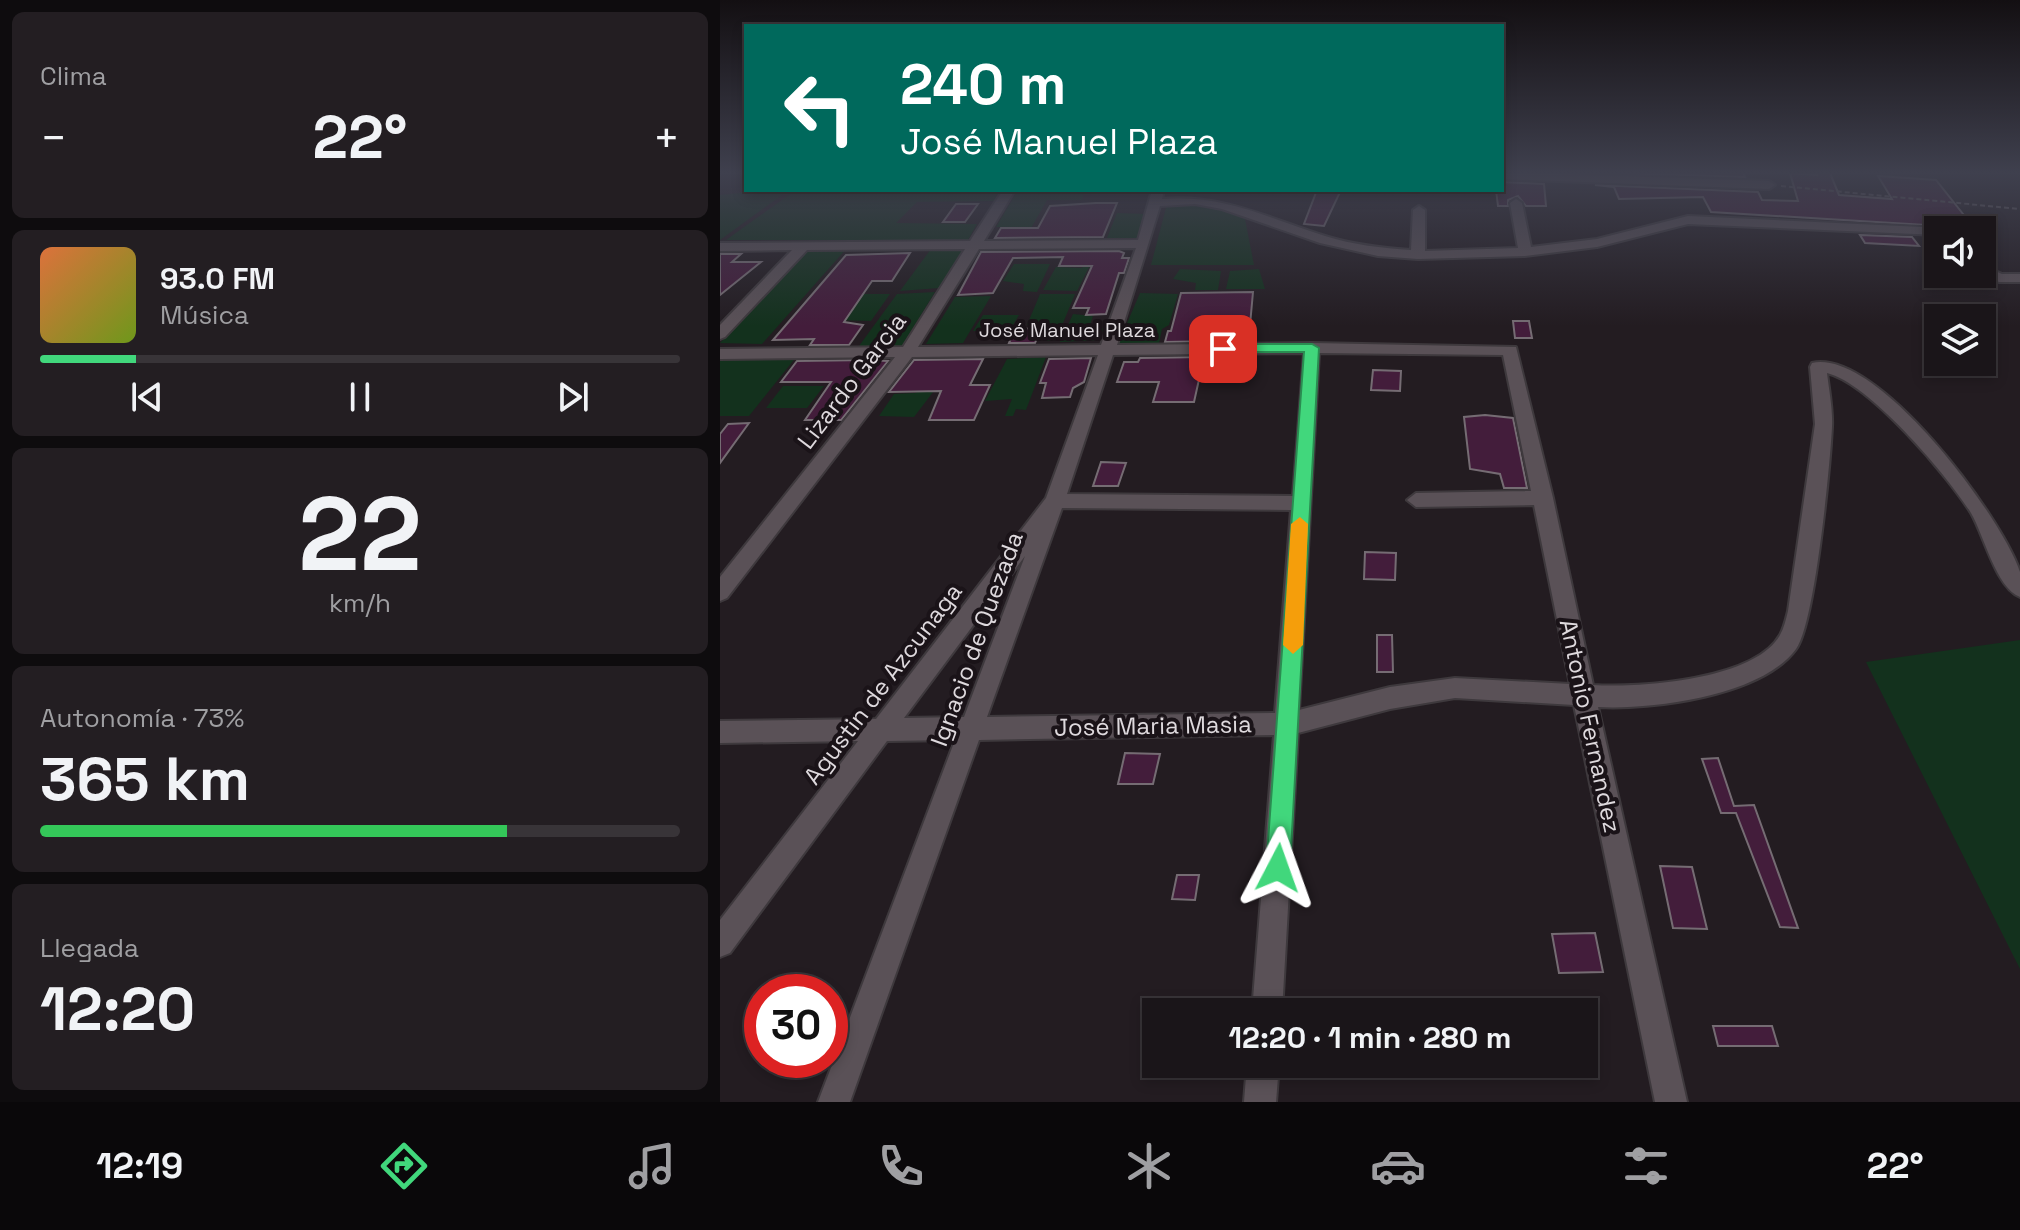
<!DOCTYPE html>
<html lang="es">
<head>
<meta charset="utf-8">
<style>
	body { margin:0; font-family:"Space Grotesk",sans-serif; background:#231e22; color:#f1f3f6; height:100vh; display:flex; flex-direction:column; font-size:30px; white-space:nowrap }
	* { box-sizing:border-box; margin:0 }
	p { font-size:26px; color:#9f9fa2 }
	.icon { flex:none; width:44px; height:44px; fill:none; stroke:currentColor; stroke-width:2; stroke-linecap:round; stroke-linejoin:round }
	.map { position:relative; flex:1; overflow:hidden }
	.sheet { display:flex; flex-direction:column; gap:12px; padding:12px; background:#0e0c0e; width:720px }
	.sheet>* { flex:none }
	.guide { position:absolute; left:24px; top:24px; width:760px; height:168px; border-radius:0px; box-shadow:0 4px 12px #0003,0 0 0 2px #383438; background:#00695c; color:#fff; overflow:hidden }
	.controls { position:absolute; left:1204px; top:216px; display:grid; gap:16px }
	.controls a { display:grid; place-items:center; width:72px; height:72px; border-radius:0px; background:#1a1519; box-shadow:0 4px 12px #0003,0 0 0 2px #383438; font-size:40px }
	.speed { position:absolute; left:24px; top:974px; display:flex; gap:16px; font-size:40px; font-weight:700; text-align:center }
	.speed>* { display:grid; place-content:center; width:104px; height:104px; border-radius:50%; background:#1a1519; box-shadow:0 4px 12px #0003,0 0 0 2px #383438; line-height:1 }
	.speed .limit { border:12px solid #d22; background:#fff; color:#111 }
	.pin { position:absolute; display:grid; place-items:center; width:68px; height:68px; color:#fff; margin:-34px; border-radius:16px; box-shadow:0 4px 12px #0006 }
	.me { position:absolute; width:88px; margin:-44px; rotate:4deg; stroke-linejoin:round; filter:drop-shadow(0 0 6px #0008) }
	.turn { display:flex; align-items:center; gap:28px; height:168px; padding:0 24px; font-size:36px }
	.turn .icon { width:104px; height:104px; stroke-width:2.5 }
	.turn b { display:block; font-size:56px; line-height:68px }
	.big { font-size:60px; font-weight:600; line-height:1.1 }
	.sheet .widget { flex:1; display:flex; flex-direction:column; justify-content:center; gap:12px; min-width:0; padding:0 28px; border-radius:12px; background:#231e22 }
	.sheet .dial { align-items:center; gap:0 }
	.dial b { font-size:104px; line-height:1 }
	.song { display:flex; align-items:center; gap:24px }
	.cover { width:96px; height:96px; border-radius:12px; background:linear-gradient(135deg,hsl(20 70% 55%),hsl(80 70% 35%)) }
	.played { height:8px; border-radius:4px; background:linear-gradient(90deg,#41d77c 15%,#383438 15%) }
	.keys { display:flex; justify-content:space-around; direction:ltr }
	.heat { display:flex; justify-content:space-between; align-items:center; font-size:44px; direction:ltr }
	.charge { height:12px; border-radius:6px; background:linear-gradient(90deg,#34c759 73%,#383438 0) }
	.trip { position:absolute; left:422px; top:998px; width:456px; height:80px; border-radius:0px; background:#1a1519; box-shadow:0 4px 12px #0003,0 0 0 2px #383438; font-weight:600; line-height:80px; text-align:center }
	.menu { display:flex; height:128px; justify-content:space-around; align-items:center; background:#0a080a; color:#9f9fa2 }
	.menu .icon { width:56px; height:56px }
	.menu .active { color:#41d77c }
	.menu b { font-size:36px; color:#f1f3f6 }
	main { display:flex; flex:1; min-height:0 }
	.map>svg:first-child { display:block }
	.green { fill:#13311d }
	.building { fill:#431d3b; stroke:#756c73; stroke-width:2 }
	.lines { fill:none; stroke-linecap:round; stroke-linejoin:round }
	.minor-casing { stroke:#3e393d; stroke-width:4 }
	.path { stroke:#666065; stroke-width:2; stroke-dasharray:5 3; stroke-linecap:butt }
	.minor { fill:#5a5157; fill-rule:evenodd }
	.route { fill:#41d77c; stroke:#2a8c51; stroke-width:2 }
	.slow { fill:#f59e0b }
	.labels { text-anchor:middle; stroke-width:8; stroke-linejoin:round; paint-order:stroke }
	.far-street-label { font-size:20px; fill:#ded9dd; stroke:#1a1318 }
	.street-label { font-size:24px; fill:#ded9dd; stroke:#1a1318 }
</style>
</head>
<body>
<main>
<section class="sheet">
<div class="widget"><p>Clima</p>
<div class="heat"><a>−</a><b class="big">22°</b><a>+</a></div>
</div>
<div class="widget">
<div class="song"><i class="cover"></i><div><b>93.0 FM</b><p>Música</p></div></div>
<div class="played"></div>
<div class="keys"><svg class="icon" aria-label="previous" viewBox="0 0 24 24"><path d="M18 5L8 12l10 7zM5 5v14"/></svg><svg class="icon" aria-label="pause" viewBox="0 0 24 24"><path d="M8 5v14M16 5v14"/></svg><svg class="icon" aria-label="next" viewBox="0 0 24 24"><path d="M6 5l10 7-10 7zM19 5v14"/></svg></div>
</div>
<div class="widget dial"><b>22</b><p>km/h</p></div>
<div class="widget"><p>Autonomía · 73%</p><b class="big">365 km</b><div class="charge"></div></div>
<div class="widget"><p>Llegada</p><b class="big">12:20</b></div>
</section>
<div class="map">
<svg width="1300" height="1102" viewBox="0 0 1300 1102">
	<rect width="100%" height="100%" fill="#231c21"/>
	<g class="green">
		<polygon points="49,190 69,190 0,240 0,195"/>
		<polygon points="76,190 280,190 274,201 197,202 176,223 257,224 248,240 6,240"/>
		<polygon points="298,190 365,190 362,200 327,200 306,237 295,236 300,227 276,227"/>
		<polygon points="457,203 524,214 534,265 431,265 447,204"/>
		<polygon points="397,213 425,214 420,238 387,238"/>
		<polygon points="127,248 42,344 0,343 88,249"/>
		<polygon points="244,248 219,288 180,291 211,249"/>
		<polygon points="359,248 378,249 357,291 323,290 336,267 362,268 371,252 358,251"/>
		<polygon points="294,264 330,264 317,292 303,291 304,284 283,281"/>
		<polygon points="460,269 501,271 498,290 475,290 476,283 453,279"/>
		<polygon points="539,269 545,289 506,289 510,271"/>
		<polygon points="215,292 182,346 139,346 177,294"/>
		<polygon points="420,293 458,294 449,325 442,329 439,343 398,344"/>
		<polygon points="144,294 170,294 151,321 114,320 127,302 139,301"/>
		<polygon points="320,294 355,294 336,340 324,341 325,325 307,325"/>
		<polygon points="271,296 243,343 206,344 235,297"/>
		<polygon points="353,314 373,316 369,328 384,328 379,340 340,342"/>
		<polygon points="263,315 299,315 290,330 253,331"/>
		<polygon points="77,356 29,416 0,416 0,357"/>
		<polygon points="326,357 306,410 296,409 293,416 285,416 292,399 265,401 287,359"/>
		<polygon points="220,383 194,417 159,416 174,394 195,393"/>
		<polygon points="63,386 104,386 87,408 46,408"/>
		<polygon points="1300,640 1300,969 1146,662"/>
	</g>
	<g class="building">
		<polygon points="870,172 1023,172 1025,177"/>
		<polygon points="1096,172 1110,173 1119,195 1172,199 1158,176 1216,180 1251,224 1236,223 1239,227 991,212 983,197 899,199 894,187 875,185 1038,192 1042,200 1078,201 1070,173 1097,175"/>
		<polygon points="782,182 824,184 826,206 806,206 798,196 788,200 788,206 778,206 776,190 782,190"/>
		<polygon points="597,190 621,190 604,226 584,224"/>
		<polygon points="376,203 397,203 383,237 275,238 281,228 318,228 330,206"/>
		<polygon points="236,204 258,204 245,222 223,222"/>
		<polygon points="1140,235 1192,237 1199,246 1145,243"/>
		<polygon points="399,251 404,253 402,258 409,258 404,273 399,273 386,314 366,315 369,308 353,308 372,266 339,266 343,257 293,258 273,293 238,295 261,252"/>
		<polygon points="190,253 172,281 152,281 124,322 143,325 129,345 90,345 94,339 53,340 126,255"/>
		<polygon points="0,254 21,254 12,262 41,262 0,295"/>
		<polygon points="533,292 530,325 503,325 500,341 445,342 448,331 451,331 461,293"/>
		<polygon points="793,321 809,321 812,338 795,338"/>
		<polygon points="321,328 315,343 289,343 295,329"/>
		<polygon points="484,357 474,402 433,402 439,382 397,382 404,362 418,362 420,358"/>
		<polygon points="371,358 364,382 353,388 350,397 322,398 326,383 320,383 329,359"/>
		<polygon points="263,359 250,385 270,385 254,420 209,420 221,391 169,392 194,360"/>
		<polygon points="77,361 148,360 168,361 121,420 85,420 111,382 61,382"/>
		<polygon points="653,370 681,371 680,391 651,390"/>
		<polygon points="765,415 793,418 807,488 784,488 780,474 750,469 744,417"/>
		<polygon points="29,423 0,463 0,434 8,424"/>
		<polygon points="381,462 406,463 398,486 373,486"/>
		<polygon points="645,552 676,553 675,580 644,579"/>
		<polygon points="657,635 672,635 673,672 657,672"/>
		<polygon points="405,753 440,754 433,784 398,784"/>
		<polygon points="998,758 1014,806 1034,805 1078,928 1060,927 1016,813 1001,813 982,759"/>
		<polygon points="940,866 972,867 987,929 953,928"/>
		<polygon points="457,875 479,875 475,900 452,899"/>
		<polygon points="875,933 883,972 839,973 832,934"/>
		<polygon points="993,1026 1052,1026 1058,1046 998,1046"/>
	</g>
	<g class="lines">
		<defs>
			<g id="minor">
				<polygon points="782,172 1049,181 1055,185 1049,189 782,179"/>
				<path d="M 283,190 L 295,190 L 264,241 L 418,240 L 432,190 L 444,190 L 442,199 C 503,194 548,218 605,236 C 633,245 662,248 691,250 L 693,210 L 699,206 L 705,210 L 705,251 L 798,248 L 790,203 L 796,199 L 802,203 L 811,247 L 877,239 L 968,216 L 1223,228 L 1218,230 L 1218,235 L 968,224 L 877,247 L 805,256 L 698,259 L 658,256 L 600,243 L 502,209 L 475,204 L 440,206 L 397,345 L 592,343 L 796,347 L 833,498 L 873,685 C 919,688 1035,680 1060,635 C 1064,628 1066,619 1068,611 L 1095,424 L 1090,367 L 1092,363 C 1157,348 1282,517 1300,572 C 1300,579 1300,589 1300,597 C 1276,588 1264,535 1251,513 C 1228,476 1149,383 1107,373 C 1109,390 1113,410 1112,427 C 1110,466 1095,623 1076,649 C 1042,696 932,710 878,707 L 967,1102 L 935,1102 L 854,705 L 735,698 L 670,709 L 578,733 L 562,1012 L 532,1012 L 554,735 L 259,740 L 130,1102 L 98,1102 L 235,740 L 167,741 L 10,953 L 0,957 L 0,920 L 138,741 L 0,743 L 0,721 L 156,719 L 326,498 L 378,355 L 192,357 L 7,598 L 0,601 L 0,577 L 175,357 L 0,359 L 0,349 L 183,347 L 245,249 L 87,250 L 5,337 L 0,339 L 0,325 L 72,250 L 0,251 L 0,243 L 250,241 ZM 416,248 L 381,345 L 198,347 L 259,249 ZM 584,353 L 573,496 L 347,494 L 393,355 ZM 599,353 L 783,355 L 811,491 L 696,493 L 687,500 L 696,507 L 814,505 L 850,684 L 735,678 L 670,687 L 579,710 ZM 342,508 L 571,510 L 555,713 L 267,717 ZM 305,556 L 244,717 L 184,718 Z"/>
				<polygon points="1262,265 1282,274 1300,274 1300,282 1279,282 1261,274"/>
				<polygon points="527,1064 559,1064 556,1102 524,1102"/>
			</g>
		</defs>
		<use href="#minor" class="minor-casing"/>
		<polyline class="path" points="1061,186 1300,209"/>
		<use href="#minor" class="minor"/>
	</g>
	<linearGradient id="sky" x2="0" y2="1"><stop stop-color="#130f12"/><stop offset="0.53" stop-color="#3f404e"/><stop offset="1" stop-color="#3f404e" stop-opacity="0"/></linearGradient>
	<rect width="1300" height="326" fill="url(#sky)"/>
	<polygon class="route" points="503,344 592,344 599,348 570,868 566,876 558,880 549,876 546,868 584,352 498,352 498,346"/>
	<polygon class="slow" points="580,517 588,524 583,645 573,654 563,645 571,524"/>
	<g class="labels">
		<g class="far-street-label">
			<text x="347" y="337">José Manuel Plaza</text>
		</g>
		<g class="street-label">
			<text transform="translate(132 381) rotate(-53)" y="8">Lizardo Garcia</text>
			<text transform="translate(257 639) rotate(-70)" y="8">Ignacio de Quezada</text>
			<text transform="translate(163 684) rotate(-53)" y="8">Agustin de Azcunaga</text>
			<text transform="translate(433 726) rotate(-1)" y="8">José Maria Masia</text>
			<text transform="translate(870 726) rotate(78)" y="8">Antonio Fernandez</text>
		</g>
	</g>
</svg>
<div class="controls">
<a><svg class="icon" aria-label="sound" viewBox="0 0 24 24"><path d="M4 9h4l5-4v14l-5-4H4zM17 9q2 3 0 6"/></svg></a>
<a><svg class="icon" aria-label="layers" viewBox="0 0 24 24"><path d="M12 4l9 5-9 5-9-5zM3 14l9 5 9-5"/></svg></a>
</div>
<div class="speed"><div class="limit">30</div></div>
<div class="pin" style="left:503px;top:349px;background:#d93025"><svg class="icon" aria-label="arrive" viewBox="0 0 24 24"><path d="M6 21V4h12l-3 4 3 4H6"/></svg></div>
<svg class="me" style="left:558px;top:868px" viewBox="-20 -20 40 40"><path d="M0-17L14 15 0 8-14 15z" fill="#41d77c" stroke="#fff" stroke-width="4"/></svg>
<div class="trip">12:20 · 1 min · 280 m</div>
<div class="guide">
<div class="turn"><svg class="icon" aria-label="left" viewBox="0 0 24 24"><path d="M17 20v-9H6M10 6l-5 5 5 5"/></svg><div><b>240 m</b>José Manuel Plaza</div></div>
</div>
</div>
</main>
<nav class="menu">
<b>12:19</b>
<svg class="icon active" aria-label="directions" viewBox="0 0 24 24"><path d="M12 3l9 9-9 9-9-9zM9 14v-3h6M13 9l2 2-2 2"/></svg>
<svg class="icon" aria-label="music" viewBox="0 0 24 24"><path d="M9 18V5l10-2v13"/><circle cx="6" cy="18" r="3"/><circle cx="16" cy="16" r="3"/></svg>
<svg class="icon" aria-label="phone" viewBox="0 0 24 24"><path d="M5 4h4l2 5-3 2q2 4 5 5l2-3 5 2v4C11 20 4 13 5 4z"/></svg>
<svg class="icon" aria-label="climate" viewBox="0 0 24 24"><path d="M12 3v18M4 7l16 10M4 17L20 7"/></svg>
<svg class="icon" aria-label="car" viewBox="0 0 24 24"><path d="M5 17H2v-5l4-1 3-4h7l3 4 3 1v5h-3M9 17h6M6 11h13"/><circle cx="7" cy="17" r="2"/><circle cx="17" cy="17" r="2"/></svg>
<svg class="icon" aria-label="filters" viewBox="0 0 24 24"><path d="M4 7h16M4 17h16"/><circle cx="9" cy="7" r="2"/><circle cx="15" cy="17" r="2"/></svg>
<b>22°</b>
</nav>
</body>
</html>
